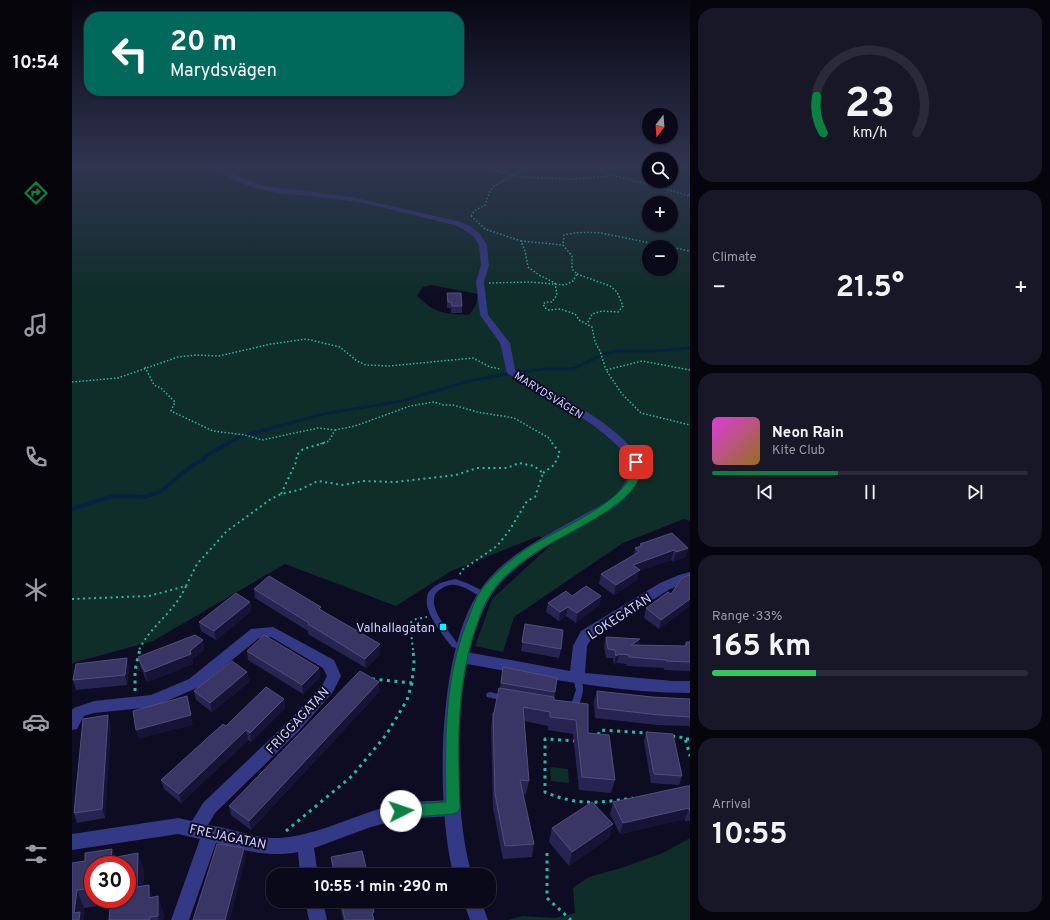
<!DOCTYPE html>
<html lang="en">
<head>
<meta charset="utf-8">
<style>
	body { margin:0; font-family:Overpass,sans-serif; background:#181727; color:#f1f3f6; height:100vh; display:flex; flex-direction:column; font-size:15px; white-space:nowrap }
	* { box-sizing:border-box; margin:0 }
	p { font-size:13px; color:#999aa2 }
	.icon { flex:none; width:22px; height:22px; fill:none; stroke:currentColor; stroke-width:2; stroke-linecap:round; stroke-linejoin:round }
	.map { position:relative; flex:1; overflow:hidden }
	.sheet { display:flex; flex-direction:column; gap:8px; padding:8px; background:#06050e; width:360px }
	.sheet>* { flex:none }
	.top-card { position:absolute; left:12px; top:12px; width:380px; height:84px; border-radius:16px; box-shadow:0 1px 3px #0004,0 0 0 1px #2a2a39; background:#00695c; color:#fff; overflow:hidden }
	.needle { width:26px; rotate:197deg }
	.tools { position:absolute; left:570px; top:108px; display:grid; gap:8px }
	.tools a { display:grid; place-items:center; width:36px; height:36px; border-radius:50%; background:#0a091a; box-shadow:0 1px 3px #0004,0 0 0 1px #2a2a39; font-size:20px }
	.speed { position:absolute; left:12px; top:856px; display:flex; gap:8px; font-size:20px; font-weight:700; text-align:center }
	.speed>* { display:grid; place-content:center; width:52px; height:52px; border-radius:50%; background:#0a091a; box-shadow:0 1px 3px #0004,0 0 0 1px #2a2a39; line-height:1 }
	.speed .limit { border:6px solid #d22; background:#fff; color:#111 }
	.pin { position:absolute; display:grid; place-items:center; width:34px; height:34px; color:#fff; margin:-17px; border-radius:8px; box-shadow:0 2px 6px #0006 }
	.me { position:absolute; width:44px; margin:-22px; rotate:86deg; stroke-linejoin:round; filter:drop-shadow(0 0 3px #0008) }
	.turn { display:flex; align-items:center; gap:14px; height:84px; padding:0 20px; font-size:18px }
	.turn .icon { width:52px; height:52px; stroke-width:2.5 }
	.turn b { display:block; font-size:28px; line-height:34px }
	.big { font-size:30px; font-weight:700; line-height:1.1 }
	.sheet .card { flex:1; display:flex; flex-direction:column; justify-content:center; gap:6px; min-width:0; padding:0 14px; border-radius:16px; background:#181727 }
	.sheet .dial { align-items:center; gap:0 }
	.dial svg { height:104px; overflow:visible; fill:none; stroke:#2a2a39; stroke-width:7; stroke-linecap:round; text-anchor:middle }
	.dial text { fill:#f1f3f6; stroke:none }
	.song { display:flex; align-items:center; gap:12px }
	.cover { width:48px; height:48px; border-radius:6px; background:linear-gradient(135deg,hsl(300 70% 55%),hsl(40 70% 35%)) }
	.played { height:4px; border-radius:2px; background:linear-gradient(90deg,#0b8043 40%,#2a2a39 40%) }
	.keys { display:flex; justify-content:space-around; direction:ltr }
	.heat { display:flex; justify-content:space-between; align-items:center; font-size:22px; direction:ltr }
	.charge { height:6px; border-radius:3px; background:linear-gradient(90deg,#34c759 33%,#2a2a39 0) }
	.trip { position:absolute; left:194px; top:868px; width:230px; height:40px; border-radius:16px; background:#0a091a; box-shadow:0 1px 3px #0004,0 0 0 1px #2a2a39; font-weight:700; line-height:40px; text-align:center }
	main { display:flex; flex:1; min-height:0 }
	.tabs { display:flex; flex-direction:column; width:72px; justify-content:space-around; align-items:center; background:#04040a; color:#999aa2 }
	.tabs .icon { width:28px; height:28px }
	.tabs .current { color:#0b8043 }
	.tabs b { font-size:18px; color:#f1f3f6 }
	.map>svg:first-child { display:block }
	.green { fill:#0f2d29; fill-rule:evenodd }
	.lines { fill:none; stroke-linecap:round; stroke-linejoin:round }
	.stream-far1 { stroke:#062242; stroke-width:3 }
	.stream { stroke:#062242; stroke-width:4 }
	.path-far2 { stroke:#25bca3; stroke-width:1.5; stroke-dasharray:1.5 2; stroke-linecap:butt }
	.path-far1 { stroke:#25bca3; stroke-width:2; stroke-dasharray:2 3.5; stroke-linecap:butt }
	.path { stroke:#25bca3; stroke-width:3; stroke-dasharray:3 4.5; stroke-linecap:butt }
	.service { fill:#343985; fill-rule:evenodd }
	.minor { fill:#343985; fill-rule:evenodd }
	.tertiary { fill:#343985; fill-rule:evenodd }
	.wall { fill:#282452; fill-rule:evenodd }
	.shaded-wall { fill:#161337 }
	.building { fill:#393665; stroke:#514e7d }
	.route { fill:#0b8043; stroke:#07532c }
	.poi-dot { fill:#00f9f8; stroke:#0e0c23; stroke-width:1.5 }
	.labels { text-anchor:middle; stroke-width:4; stroke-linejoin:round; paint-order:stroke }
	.street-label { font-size:11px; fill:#ceceff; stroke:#0e0c23 }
	.near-street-label { font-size:13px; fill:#ceceff; stroke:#0e0c23 }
	.near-poi-label { font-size:13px; fill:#ceceff; stroke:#0e0c23; text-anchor:end }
</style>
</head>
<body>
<main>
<nav class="tabs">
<b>10:54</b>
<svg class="icon current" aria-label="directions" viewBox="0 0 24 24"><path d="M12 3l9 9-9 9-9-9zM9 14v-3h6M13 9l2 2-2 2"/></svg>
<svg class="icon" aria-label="music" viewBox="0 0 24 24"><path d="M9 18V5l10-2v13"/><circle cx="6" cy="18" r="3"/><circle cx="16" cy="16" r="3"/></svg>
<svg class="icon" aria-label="phone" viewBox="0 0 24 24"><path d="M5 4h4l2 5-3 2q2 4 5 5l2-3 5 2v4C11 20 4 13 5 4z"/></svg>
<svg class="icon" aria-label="climate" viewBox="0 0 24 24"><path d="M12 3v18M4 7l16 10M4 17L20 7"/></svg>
<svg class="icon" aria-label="car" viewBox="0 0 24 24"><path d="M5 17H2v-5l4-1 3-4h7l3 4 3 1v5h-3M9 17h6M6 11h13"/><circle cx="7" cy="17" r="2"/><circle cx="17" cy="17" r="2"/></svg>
<svg class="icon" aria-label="filters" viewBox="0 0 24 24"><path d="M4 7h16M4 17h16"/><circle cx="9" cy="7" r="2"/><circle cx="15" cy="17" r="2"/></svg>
</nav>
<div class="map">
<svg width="618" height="920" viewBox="0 0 618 920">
	<rect width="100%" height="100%" fill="#0e0c23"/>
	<g class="green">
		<path d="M 0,166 L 577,166 L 577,181 L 599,181 L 599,166 L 618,166 L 618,521 L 612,519 L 551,543 L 442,617 L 431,652 L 403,646 L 420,599 L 480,544 L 467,536 L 379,571 L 324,606 L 213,564 L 81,641 L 4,662 L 0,664 ZM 577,203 L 599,203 L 599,225 L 577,225 ZM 577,247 L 599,247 L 599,269 L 577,269 ZM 359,285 L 406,294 L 404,305 L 397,315 C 370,313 366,315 345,296 L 351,287 Z"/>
		<polygon points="478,767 496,769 497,783 479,781"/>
		<polygon points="618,838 618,920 436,920 451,916 484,918 503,913 501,888 517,877 549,868 591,853"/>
	</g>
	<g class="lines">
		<g class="stream-far1">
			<polyline points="531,354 547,351 584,351 618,348"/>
			<polyline points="445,373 473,369 501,369 528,356"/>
			<polyline points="155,444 167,437 251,414 330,401 397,381 436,374"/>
		</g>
		<polyline class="stream" points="0,509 40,496 72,497 88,492 122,464 130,461 135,455 157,443"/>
		<g class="path-far2">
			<polyline points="404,166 448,177 501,179 537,176"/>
			<polyline points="518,166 543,176 615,195"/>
			<polyline points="618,194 615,195 618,197"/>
			<polyline points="399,216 413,229 449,241 453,251 456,267 467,275 483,283 485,295 480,302 474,302 471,304 473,308 477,310 488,309 503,314 507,320 520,327 523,342 528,351 534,370"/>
			<polyline points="399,216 402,211 413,205 418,191 422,186 458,166"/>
			<polyline points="449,241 491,245"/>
			<polyline points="505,274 538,286 545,292 551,306 546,312 530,311 520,314 515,324"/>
			<path d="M 417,283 L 457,282 L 493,285 L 501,281 L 505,274 L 500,269 L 500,256 L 491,245 L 492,235 C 504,232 516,232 529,233 L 618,251"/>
			<polyline points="73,367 82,385 89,388 103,402 99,411 141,431 173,435 190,440 246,428 263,430 257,441 248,444"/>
			<polyline points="618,370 570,361 534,370 550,394 569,413 618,425"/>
			<polyline points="0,382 46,378 106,357 124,355 147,356 199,344 234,339 268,347 285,361 294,365 317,366 401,358 418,367 429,369"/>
			<polyline points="263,430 283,426 338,406 362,402 371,405 381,405 405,412 442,418 477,438 481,444"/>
		</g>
		<g class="path-far1">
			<polyline points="471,473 482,465 488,453 480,443"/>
			<polyline points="209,494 225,460 224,456 231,449 252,443"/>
			<polyline points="114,586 125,564 155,531 199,499 209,494 227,490 246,481 271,485 291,481 323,482 384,475 405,468 435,468 447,463 462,466 471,473 463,497 455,501 437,531 425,546 390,570 387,576"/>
			<path d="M 0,599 L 77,596 L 114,586 C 102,613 79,625 67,650"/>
			<polyline points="341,650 338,623 344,619 355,617"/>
		</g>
		<g class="path">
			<polyline points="300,679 340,683"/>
			<polyline points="63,691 63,670 68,649"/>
			<polyline points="526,735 528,730 576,733"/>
			<polyline points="600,736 613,738 618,756"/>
			<polyline points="614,739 618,739"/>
			<path d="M 504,741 L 473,739 L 473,792 C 505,806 528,803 561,798"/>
			<polyline points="214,831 280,776 314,735 335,700 340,683 342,662 341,649"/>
			<polyline points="475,853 475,898 499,920"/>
		</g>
		<g class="service">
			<path d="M 384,579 L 397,584 L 415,593 L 416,595 L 415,597 L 412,598 C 402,594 394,586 383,585 C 378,584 373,586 369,589 C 365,591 362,595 362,599 C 360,613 378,632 385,643 L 395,645 L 396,647 L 395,649 L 392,650 L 380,647 C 372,636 352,613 355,598 C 355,593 359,589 363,586 C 369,582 377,580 384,579 Z"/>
			<path d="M 505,675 L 508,676 C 514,690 510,696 505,710 L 504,712 L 501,713 L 498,712 L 497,710 L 504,690 L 501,678 L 502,676 Z"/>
			<polygon points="418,692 436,696 437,698 436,700 433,701 415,697 414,695 415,693"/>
		</g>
		<g class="minor">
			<path d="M 618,572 L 618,582 L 598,589 L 519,639 L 515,646 L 513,673 L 601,681 L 618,681 L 618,693 C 541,693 464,676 389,663 L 384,661 L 382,657 L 384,653 L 389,651 L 498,671 L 501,646 L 509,631 L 588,583 L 607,575 Z"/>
			<path d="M 201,627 L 262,660 L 269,676 L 261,692 L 227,731 L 143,813 L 136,825 C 160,828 183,839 208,838 C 245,835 278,817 314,807 C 336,801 358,801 381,800 L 387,803 L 389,808 L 387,813 L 381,816 L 329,819 L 299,827 L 242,848 L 246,875 L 228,875 L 226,852 C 198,858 171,850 144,843 L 117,920 L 99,920 L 128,839 L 106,834 L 0,850 L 0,834 L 106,818 L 120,821 L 131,803 L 217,721 L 251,684 L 255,676 L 251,668 L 199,637 L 187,638 L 127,687 L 81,707 L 22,713 L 12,716 L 5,729 L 0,730 L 0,710 L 2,708 L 22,701 L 79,695 L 117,679 L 179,629 Z"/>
			<polygon points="233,901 251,901 255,920 237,920"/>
		</g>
		<g class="tertiary">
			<path d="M 143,166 L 150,166 L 163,175 L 193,186 L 280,197 L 385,221 L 397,225 L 408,234 L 415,245 L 417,265 L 412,282 L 416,315 L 438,343 L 443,370 C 481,393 547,423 570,462 C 570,478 561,491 549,502 C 540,510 529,515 518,521 C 488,539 456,555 431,580 C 378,634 379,806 400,875 L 382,875 L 380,869 C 364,798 365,646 411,586 C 436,553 476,535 511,515 C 521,509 533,504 542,496 C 552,487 558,476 558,462 C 540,429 468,393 435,373 L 428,343 L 408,315 L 404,282 L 409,265 L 407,245 L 402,237 L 391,229 L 383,225 C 348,217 314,207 279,201 C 237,194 174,198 143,166 Z"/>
			<polygon points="391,901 409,901 416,920 398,920"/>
		</g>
	</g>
	<g class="wall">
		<polygon points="375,293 390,306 390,313 379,313 379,308 375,308"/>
		<polygon points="568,544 616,548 613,557 601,562 599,560 567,571 565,580 542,595 527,584 529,574 562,555 563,548 568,547"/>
		<polygon points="618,576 618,606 587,629 572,618 574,608 599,594"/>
		<polygon points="182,589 250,610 308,654 294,668 236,634 236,631 183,598"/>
		<polygon points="500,596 529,596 527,605 504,623 494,616 487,621 474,612 476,603"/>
		<polygon points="178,602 179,611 144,640 129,631 127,622"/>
		<polygon points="453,624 489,649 487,658 449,651"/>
		<polygon points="534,637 566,645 613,646 614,642 618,642 618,671 592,670 592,668 555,666 554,664 545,663 542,665 541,658 534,658 532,646"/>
		<polygon points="131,640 132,650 120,659 121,664 75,682 68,666 66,657"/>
		<polygon points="175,651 247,668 248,677 231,694 176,660"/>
		<polygon points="55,658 57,668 55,685 4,690 1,680"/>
		<polygon points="431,667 483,692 482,700 516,704 516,733 543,780 539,793 507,790 501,734 476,730 476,726 452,721 457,781 454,794 451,794 462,844 460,857 431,859 421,808 419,726 421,713 422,713 428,688"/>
		<polygon points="175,672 177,682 140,712 124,700 122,691"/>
		<polygon points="307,682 307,692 179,830 159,815 157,806"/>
		<polygon points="525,691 580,697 618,699 618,726 585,725 523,718 522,701"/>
		<polygon points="212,699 213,708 179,742 176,740 109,803 92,789 89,780 154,726"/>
		<polygon points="36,715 39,725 33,818 5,823 2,813"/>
		<polygon points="574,732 610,776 607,785 579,783 572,741"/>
		<polygon points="618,786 618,821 613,821 613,819 548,834 538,814 541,802"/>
		<polygon points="541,824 537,838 497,866 477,842 480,828"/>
		<path d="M 40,849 L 43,857 L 72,871 L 71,886 L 81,897 L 92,914 L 91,920 L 37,920 L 43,907 L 43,904 L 12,908 L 11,918 L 12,920 L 0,920 L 0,863 L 13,861 ZM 21,865 L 55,865 L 55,899 L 21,899 Z"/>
		<polygon points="259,857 296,875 262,875 260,867"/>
		<polygon points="267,901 300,901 302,912 302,920 271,920"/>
	</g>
	<g class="shaded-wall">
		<polygon points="616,548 613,557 601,562 604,552"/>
		<polygon points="602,550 599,560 567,571 565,580 542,595 544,585 561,565"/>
		<polygon points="529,596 527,605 504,623 505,613"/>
		<polygon points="618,599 618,606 587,629 589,620"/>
		<polygon points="178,602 179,611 144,640 142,631"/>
		<polygon points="496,607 494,616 487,621 488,612"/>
		<polygon points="568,639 566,648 559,645"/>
		<polygon points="131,640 132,650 120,659 121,664 75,682 73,672 118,651"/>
		<polygon points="308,644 308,654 294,668 293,659"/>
		<polygon points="547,654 545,663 542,665 544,656"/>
		<polygon points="55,658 57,668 55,685 53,675"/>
		<polygon points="247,668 248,677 231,694 230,685"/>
		<polygon points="175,672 177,682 140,712 138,703"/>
		<polygon points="307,682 307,692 179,830 177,821"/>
		<polygon points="212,699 213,708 179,742 178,733"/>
		<polygon points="36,715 39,725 33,818 30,809"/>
		<polygon points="119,715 121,725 66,739 64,730"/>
		<polygon points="174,730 176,740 109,803 107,794"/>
		<polygon points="617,808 613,819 548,834 551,823"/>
		<polygon points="541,824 537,838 497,866 500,852"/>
		<polygon points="172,848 174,857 158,920 153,920"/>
		<polygon points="40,849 45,865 39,858"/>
		<polygon points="66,853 72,871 70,905 65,887"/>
		<polygon points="77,885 82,903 77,898"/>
		<polygon points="5,890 12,908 11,918 12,920 5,920 2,913"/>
		<polygon points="86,896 92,914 91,920 87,920 86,916"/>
		<polygon points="302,912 302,920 300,920 300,913"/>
	</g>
	<g class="building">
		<polygon points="375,293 389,293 390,306 380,306 379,302 376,302"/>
		<polygon points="600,533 616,548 604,552 602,550 561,565 568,570 544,585 529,574 567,552 563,548 570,546 568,544"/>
		<polygon points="617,575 618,576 618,599 589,620 574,608 596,592 599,594 610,578"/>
		<polygon points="197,576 249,607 247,609 308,644 293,659 236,624 237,623 182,589"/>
		<polygon points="514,586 529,596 505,613 496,607 488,612 476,603 494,591 500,596"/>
		<polygon points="164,593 178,602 142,631 127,622"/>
		<polygon points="453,624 491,630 489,649 450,642"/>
		<polygon points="123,635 131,640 118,651 119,654 73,672 66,657"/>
		<polygon points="192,635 247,668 230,685 175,651"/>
		<polygon points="534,637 568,639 559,645 614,646 614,642 618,642 618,662 594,661 594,660 557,657 557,655 547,654 544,656 543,650 536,649"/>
		<polygon points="55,658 53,675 1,680 4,664"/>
		<polygon points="160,661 175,672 138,703 122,691"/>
		<polygon points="431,667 485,678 483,692 429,683"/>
		<polygon points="288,671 307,682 177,821 157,806"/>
		<polygon points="194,687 212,699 178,733 174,730 107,794 89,780 151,724 154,726"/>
		<polygon points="427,688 482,697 482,700 516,704 516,733 537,735 543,780 510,777 504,720 478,717 478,712 451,707 457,781 448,780 462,844 433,846 423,794 421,713 422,713"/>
		<polygon points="525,691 580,697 618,699 618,717 587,715 526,708"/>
		<polygon points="115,696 119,715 64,730 61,711"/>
		<polygon points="36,715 30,809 2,813 11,719"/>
		<polygon points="574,732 601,734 610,776 582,774"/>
		<polygon points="615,786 618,786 618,810 617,810 617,808 551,823 541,802"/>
		<polygon points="520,802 541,824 500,852 480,828"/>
		<polygon points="145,844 172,848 153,920 121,920"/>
		<polygon points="40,849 39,858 66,853 65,887 77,885 77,898 86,896 86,916 78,917 77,920 37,920 38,908 43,907 44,899 55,899 55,865 21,865 21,888 5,890 2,913 8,912 7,920 0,920 0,863 13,861 13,853"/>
		<polygon points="290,851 296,875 263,875 259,857"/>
		<polygon points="269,901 300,901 302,912 300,913 302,920 273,920"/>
	</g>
	<linearGradient id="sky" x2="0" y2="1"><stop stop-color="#080713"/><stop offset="0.56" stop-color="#303450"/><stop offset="1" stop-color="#303450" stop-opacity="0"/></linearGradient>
	<rect width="618" height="294" fill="url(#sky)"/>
	<path class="route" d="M 564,460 L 568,462 C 568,466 569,471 568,475 C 560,507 490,534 463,553 C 446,564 427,579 417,597 C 410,607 406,622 402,633 C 384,690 386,748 388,808 L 386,812 L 381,814 L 329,818 L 325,816 L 323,811 L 325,807 L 329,805 L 374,802 C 373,739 372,676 397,617 C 400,609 403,599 408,592 C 420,575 439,559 457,547 C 481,532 552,502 558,475 C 559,471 559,466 559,462 Z"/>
	<rect class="poi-dot" x="367" y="623" width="8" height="8" rx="2"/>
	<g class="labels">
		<g class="street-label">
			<text transform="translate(477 395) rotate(32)" y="4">MARYDSVÄGEN</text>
		</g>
		<g class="near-street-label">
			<text transform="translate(547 616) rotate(-33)" y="5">LOKEGATAN</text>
			<text transform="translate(225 720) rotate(-47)" y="5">FRIGGAGATAN</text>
			<text transform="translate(156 836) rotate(12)" y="5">FREJAGATAN</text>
		</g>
		<g class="near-poi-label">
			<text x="363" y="632">Valhallagatan</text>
		</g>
	</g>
</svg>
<div class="tools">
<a><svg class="needle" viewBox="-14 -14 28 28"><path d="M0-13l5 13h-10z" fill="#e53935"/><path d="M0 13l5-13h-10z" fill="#999aa2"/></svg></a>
<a><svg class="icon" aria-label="search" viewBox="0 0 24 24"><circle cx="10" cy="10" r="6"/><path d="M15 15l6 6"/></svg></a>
<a>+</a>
<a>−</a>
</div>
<div class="speed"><div class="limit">30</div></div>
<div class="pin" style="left:564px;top:462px;background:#d93025"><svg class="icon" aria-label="arrive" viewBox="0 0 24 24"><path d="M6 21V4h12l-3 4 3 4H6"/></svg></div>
<svg class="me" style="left:329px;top:811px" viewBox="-20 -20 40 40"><circle r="19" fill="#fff"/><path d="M0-13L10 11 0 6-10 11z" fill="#0b8043"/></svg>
<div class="trip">10:55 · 1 min · 290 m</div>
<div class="top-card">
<div class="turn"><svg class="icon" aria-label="left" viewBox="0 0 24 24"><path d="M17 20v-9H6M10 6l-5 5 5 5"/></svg><div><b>20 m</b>Marydsvägen</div></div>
</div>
</div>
<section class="sheet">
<div class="card dial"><svg viewBox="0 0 100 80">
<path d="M14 69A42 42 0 1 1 86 69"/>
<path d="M14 69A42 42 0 0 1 9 41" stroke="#0b8043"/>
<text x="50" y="56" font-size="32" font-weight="700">23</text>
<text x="50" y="72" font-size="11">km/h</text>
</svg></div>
<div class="card"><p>Climate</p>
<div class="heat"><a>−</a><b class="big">21.5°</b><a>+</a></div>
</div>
<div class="card">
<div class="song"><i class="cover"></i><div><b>Neon Rain</b><p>Kite Club</p></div></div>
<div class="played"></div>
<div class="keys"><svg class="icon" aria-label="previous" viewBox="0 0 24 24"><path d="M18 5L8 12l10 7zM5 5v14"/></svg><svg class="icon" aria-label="pause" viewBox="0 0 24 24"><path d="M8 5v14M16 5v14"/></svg><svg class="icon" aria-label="next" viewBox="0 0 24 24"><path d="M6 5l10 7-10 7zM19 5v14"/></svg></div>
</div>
<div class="card"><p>Range · 33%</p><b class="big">165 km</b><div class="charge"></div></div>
<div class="card"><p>Arrival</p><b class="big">10:55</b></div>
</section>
</main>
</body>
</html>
